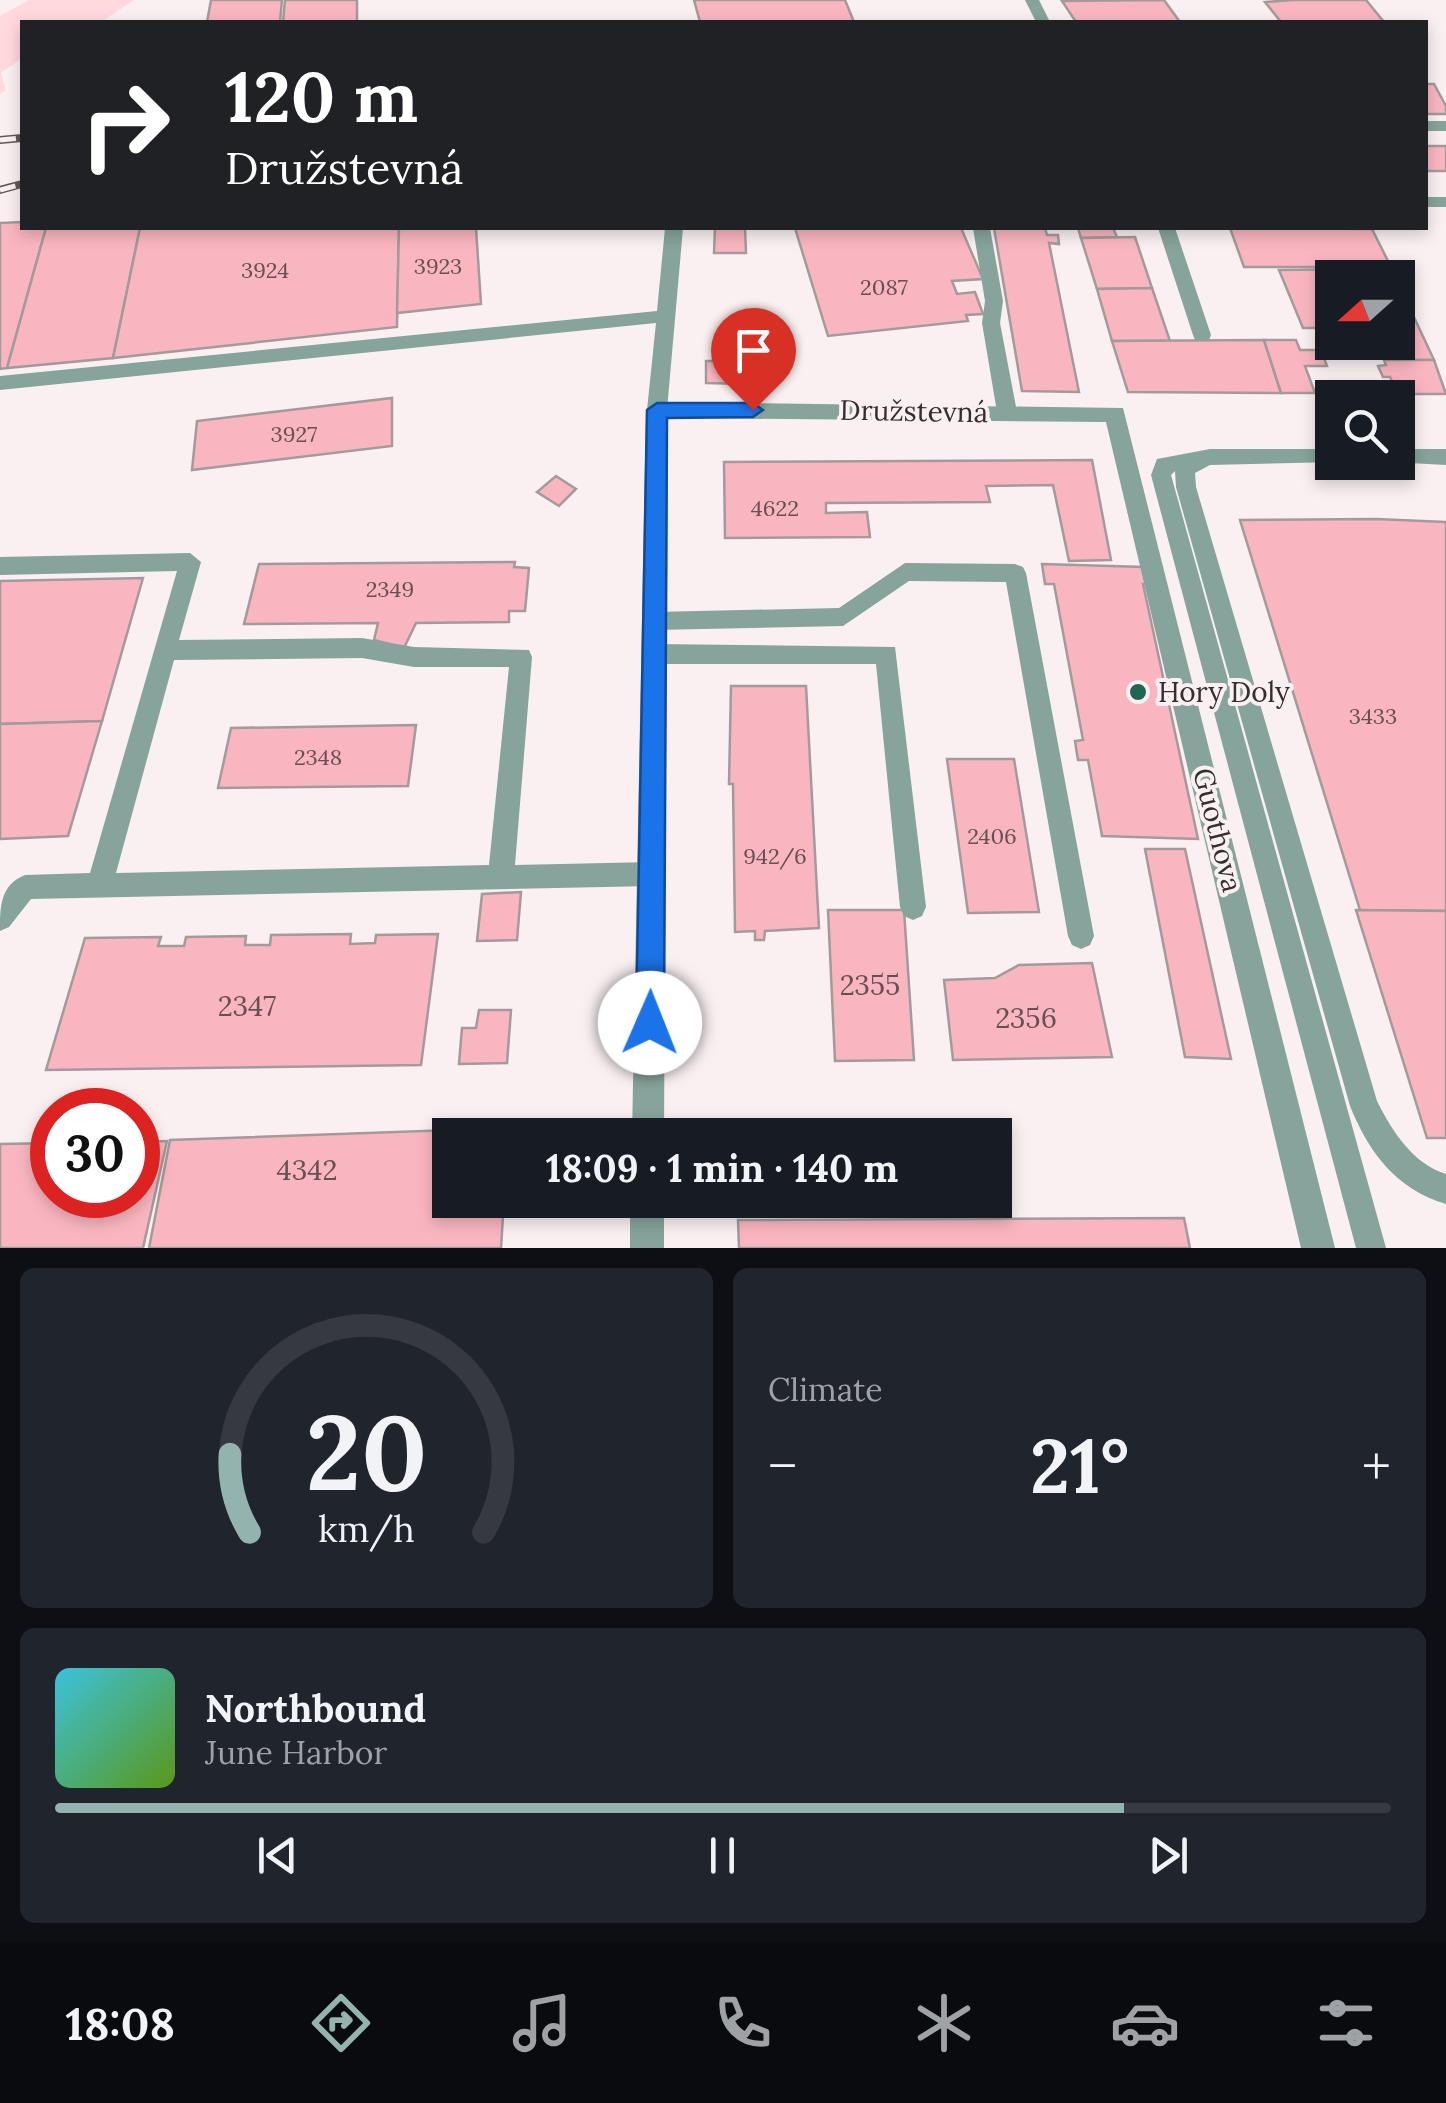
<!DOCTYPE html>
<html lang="en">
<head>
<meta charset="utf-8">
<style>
	body { margin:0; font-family:Lora,serif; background:#20242c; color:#f1f3f6; height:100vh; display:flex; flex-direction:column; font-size:38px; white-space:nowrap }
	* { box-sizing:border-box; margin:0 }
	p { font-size:32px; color:#9ea1a6 }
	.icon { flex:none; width:55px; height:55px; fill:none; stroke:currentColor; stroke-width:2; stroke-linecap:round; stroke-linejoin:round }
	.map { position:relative; height:1248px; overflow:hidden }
	.panel { display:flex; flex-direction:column; gap:20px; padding:20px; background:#0d0f14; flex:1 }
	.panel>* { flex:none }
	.top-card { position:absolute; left:20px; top:20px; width:1408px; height:210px; border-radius:0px; box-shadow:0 5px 15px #0003; background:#202124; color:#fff; overflow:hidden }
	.needle { width:65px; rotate:249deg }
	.fabs { position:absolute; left:1315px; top:260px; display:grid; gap:20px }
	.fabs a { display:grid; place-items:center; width:100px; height:100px; border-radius:0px; background:#171b24; box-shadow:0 5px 15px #0003; font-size:50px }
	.speed { position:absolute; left:30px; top:1088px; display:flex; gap:20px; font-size:50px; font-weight:700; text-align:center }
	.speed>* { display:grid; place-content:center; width:130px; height:130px; border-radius:50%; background:#171b24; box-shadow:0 5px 15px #0003; line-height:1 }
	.speed .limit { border:15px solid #d22; background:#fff; color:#111 }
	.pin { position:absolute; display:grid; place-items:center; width:85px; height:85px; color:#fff; margin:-102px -42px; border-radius:50% 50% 50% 0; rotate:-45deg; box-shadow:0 0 10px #0007 }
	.pin .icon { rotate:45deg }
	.me { position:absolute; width:110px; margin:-55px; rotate:1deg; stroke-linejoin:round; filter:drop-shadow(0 0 8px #0008) }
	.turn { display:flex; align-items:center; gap:35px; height:210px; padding:0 40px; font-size:45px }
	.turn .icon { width:130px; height:130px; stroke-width:2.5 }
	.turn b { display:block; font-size:70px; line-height:85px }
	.big { font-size:75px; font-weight:700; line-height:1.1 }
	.panel .tile { flex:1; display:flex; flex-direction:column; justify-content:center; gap:15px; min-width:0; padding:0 35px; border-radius:15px; background:#20242c }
	.panel .dial { align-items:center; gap:0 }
	.dial svg { height:260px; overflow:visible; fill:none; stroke:#363941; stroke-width:7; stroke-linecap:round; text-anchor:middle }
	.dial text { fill:#f1f3f6; stroke:none }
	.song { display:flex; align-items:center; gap:30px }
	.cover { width:120px; height:120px; border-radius:15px; background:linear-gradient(135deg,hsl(190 70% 55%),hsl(90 70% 35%)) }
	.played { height:10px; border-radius:5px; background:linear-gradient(90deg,#93b3ae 80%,#363941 80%) }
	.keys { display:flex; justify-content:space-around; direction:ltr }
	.heat { display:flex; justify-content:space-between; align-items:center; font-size:55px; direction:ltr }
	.panel .tiles { flex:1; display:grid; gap:20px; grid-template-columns:1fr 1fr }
	.tile:last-child { grid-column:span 2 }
	.trip { position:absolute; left:432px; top:1118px; width:580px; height:100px; border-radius:0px; background:#171b24; box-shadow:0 5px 15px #0003; font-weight:700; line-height:100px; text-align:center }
	.tab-bar { display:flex; height:160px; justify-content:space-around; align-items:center; background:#090b0e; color:#9ea1a6 }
	.tab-bar .icon { width:70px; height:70px }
	.tab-bar .active { color:#93b3ae }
	.tab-bar b { font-size:45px; color:#f1f3f6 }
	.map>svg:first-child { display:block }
	.green { fill:#ffd9de }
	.building { fill:#fab6c0; stroke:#a39a9b; stroke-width:2.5 }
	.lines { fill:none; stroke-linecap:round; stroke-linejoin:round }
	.lane { fill:#86a49b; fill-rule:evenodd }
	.street { fill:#86a49b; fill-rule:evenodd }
	.rail-casing { stroke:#5d5859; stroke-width:8 }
	.rail { stroke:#faf0f1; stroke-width:5; stroke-dasharray:16; stroke-linecap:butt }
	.route { fill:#1a73e8; stroke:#114b97; stroke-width:2.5 }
	.poi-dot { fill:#216555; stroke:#faf0f1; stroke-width:4 }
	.labels { text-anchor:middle; stroke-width:8; stroke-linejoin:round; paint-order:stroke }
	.number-label { font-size:22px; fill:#655154 }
	.street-label { font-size:28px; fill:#332f30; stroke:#faf0f1 }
	.poi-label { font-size:28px; fill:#332f30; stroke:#faf0f1; text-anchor:start }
	.near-number-label { font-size:28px; fill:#655154 }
</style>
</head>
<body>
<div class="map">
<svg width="1446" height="1248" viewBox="0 0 1446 1248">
	<rect width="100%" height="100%" fill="#faf0f1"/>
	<polygon class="green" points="29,0 134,0 101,22 22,22 22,58 1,73 6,90 0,94 0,16"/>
	<g class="building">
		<polygon points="211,0 282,0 280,22 207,22"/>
		<polygon points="285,0 357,0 357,22 283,22"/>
		<polygon points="694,0 845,0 854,22 700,22"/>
		<polygon points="1164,0 1180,22 1076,22 1062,1"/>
		<polygon points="1292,0 1366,0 1384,22 1281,22 1265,2"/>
		<polygon points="1425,84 1434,84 1446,106 1446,114 1425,114"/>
		<rect x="1425" y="146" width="21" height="25"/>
		<polygon points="22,222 22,228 46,228 7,368 0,369 0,223"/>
		<polygon points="46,228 140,228 113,358 7,368"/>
		<polygon points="140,228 399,228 397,327 113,358"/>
		<polygon points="399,228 476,228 481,304 397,313"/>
		<polygon points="715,228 745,228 746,253 714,253"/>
		<polygon points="795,228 961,228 983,279 952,281 957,294 975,292 983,314 966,315 968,321 828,336"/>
		<polygon points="994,228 1045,228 1047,235 1058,235 1059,244 1049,243 1079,392 1022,391"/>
		<polygon points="1078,228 1113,228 1117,237 1081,238"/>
		<polygon points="1230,228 1372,229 1391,267 1244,267"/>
		<polygon points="1135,237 1152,288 1097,289 1081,238"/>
		<polygon points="1370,269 1373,278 1332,278 1332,335 1330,328 1303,328 1279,270"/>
		<polygon points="1152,288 1170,341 1112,341 1097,289"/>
		<polygon points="1398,300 1406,300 1434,360 1384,360 1376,342 1398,342"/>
		<polygon points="1264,340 1281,393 1128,392 1112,341"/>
		<polygon points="1264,340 1296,340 1300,350 1321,350 1327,366 1305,366 1315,393 1281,393"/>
		<polygon points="1384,360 1434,360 1446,394 1398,394 1390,377 1383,377 1378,366 1386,365"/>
		<polygon points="706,361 746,361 746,384 706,383"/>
		<polygon points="392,398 392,446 192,470 197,421"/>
		<polygon points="1092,460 1111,560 1069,561 1053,485 986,486 990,502 826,503 826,513 867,512 870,537 725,538 724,462"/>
		<polygon points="556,476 576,489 559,506 537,492"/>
		<polygon points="1376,519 1446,522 1446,911 1360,910 1240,520"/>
		<polygon points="515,562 514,567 529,568 525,611 509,611 509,622 416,623 404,648 374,640 378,623 244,624 259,564"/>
		<polygon points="1042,564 1144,567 1147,584 1143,584 1198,839 1102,836 1088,760 1078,760 1075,741 1083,740 1054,584 1045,584"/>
		<polygon points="143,578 102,721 0,724 0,581"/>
		<polygon points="731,686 806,686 819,928 765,931 764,940 755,940 755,931 735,932 733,784 729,784"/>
		<polygon points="102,721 68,836 0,839 0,724"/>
		<polygon points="416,725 408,786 218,788 231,728"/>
		<polygon points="947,759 1014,759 1039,912 968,913"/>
		<polygon points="1145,849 1185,849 1231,1059 1185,1057"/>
		<polygon points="521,892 517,940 477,941 482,894"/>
		<polygon points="828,910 904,910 914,1060 835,1061"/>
		<polygon points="1356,910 1446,911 1446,1138 1427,1138"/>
		<polygon points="351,934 350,944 375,943 376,935 438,934 421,1065 46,1070 85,938 161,937 158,946 184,946 186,937 246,936 245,945 270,945 271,935"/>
		<polygon points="1092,963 1112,1057 953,1060 944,980 995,978 1019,965"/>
		<polygon points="479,1010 511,1010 507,1063 459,1064 462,1028 476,1028"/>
		<polygon points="508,1128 508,1135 450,1135 450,1200 504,1200 501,1248 149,1248 170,1140"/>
		<polygon points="167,1141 143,1248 0,1248 0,1144 52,1143 52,1195 138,1195 138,1142"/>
		<polygon points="1184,1218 1190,1248 739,1248 738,1220"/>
	</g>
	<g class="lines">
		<g class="lane">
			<polygon points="1025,0 1039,0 1050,22 1036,22"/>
			<rect x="1425" y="121" width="21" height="10"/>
			<rect x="1425" y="197" width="21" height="10"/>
			<polygon points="665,228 683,228 667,410 657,417 647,410 656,323 0,390 0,376 657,311"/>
			<polygon points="973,228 990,228 1003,301 1000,323 1017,412 1007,419 997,412 982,323 985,301"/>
			<polygon points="1158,228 1175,228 1211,335 1209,340 1195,340 1193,335"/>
			<path d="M 1210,449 L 1332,449 L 1332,462 L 1339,462 L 1210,465 L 1195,473 L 1196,487 L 1377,1101 C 1392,1131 1413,1164 1446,1174 L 1446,1204 C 1396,1189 1369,1153 1350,1106 L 1176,487 L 1175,471 L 1171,475 L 1386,1248 L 1356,1248 L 1151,475 L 1157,459 Z"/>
			<polygon points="1398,449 1446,449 1446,465 1391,462 1398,462"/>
			<path d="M 190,553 L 201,562 L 179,640 L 362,638 L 414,647 L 529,650 L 532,657 L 515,865 L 652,862 L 661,865 L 665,874 L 661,883 L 652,886 L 31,899 L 9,927 L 0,931 C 0,907 0,885 25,875 L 90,873 L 177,571 L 0,575 L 0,557 ZM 362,658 L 414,667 L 509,667 L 489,865 L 116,873 L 174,660 Z"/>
			<polygon points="905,563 1015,564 1023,567 1026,573 1094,936 1090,945 1081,949 1072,945 1068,936 1006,582 909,581 843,626 654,630 646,628 643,621 646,614 654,612 839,608"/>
			<polygon points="654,644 895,647 926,907 922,916 913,920 904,916 900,907 876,664 654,664 646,661 643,654 646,647"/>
		</g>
		<g class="street">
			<polygon points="657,402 1123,408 1335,1248 1301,1248 1106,422 668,418 664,1135 632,1135 646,410"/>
			<rect x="630" y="1200" width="34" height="48"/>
		</g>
		<defs>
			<g id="rail">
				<polyline points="0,140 22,138"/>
				<polyline points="0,190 22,184"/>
			</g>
		</defs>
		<use href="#rail" class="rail-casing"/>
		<use href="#rail" class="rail"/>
	</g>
	<polygon class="route" points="657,403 753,403 763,410 753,417 667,418 664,1023 660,1033 650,1037 640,1033 636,1023 647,410"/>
	<circle class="poi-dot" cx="1138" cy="692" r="10"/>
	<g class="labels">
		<g class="number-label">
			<text x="438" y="274">3923</text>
			<text x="265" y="278">3924</text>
			<text x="884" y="295">2087</text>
			<text x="294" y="442">3927</text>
			<text x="775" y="516">4622</text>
			<text x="390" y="597">2349</text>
			<text x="1373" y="724">3433</text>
			<text x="318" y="765">2348</text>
			<text x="992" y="844">2406</text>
			<text x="775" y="864">942/6</text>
		</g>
		<g class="street-label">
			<text transform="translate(914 411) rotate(1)" y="10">Družstevná</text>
			<text transform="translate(1218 830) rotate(76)" y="10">Guothova</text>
		</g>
		<g class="poi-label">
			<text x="1158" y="702">Hory Doly</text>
		</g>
		<g class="near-number-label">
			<text x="870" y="995">2355</text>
			<text x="247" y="1016">2347</text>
			<text x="1026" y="1028">2356</text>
			<text x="307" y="1180">4342</text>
		</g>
	</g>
</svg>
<div class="fabs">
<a><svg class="needle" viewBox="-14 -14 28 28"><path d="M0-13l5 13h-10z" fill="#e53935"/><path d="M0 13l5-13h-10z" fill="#9ea1a6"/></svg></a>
<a><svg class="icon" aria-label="search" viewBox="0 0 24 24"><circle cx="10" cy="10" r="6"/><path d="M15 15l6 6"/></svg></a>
</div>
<div class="speed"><div class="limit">30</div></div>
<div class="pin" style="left:753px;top:410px;background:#d93025"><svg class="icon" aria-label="arrive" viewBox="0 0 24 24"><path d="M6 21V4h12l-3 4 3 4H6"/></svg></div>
<svg class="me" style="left:650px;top:1023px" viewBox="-20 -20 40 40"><circle r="19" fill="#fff"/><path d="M0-13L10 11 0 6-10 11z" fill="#1a73e8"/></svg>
<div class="trip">18:09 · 1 min · 140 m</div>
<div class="top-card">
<div class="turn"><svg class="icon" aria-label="right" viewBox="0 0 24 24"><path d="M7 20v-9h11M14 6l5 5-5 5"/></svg><div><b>120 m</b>Družstevná</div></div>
</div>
</div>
<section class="panel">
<div class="tiles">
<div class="tile dial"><svg viewBox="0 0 100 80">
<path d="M14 69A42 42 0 1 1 86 69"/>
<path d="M14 69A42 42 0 0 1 8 45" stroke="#93b3ae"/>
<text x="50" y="56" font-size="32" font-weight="700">20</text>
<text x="50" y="72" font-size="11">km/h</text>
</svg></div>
<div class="tile"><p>Climate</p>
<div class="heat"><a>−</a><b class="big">21°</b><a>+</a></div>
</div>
<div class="tile">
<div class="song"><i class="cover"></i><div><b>Northbound</b><p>June Harbor</p></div></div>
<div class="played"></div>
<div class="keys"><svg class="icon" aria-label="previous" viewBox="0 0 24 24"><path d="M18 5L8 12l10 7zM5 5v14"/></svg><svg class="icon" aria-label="pause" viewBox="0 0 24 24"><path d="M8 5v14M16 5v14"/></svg><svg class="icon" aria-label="next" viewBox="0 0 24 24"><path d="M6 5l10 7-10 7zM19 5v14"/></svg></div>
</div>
</div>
</section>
<nav class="tab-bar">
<b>18:08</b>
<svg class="icon active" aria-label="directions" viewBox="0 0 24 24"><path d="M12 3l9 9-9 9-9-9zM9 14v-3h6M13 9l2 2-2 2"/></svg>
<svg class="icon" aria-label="music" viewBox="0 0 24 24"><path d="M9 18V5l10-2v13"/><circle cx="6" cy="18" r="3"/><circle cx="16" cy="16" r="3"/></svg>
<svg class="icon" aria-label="phone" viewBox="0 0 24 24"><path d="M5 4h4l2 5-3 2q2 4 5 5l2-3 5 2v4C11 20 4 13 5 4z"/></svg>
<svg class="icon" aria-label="climate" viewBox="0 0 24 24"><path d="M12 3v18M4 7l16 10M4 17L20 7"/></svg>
<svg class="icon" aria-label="car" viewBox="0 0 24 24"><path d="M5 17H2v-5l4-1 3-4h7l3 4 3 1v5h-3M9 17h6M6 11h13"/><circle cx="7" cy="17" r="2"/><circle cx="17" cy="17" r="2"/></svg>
<svg class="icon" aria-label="filters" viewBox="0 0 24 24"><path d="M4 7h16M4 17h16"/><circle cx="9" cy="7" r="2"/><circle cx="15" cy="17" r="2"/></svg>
</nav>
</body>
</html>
